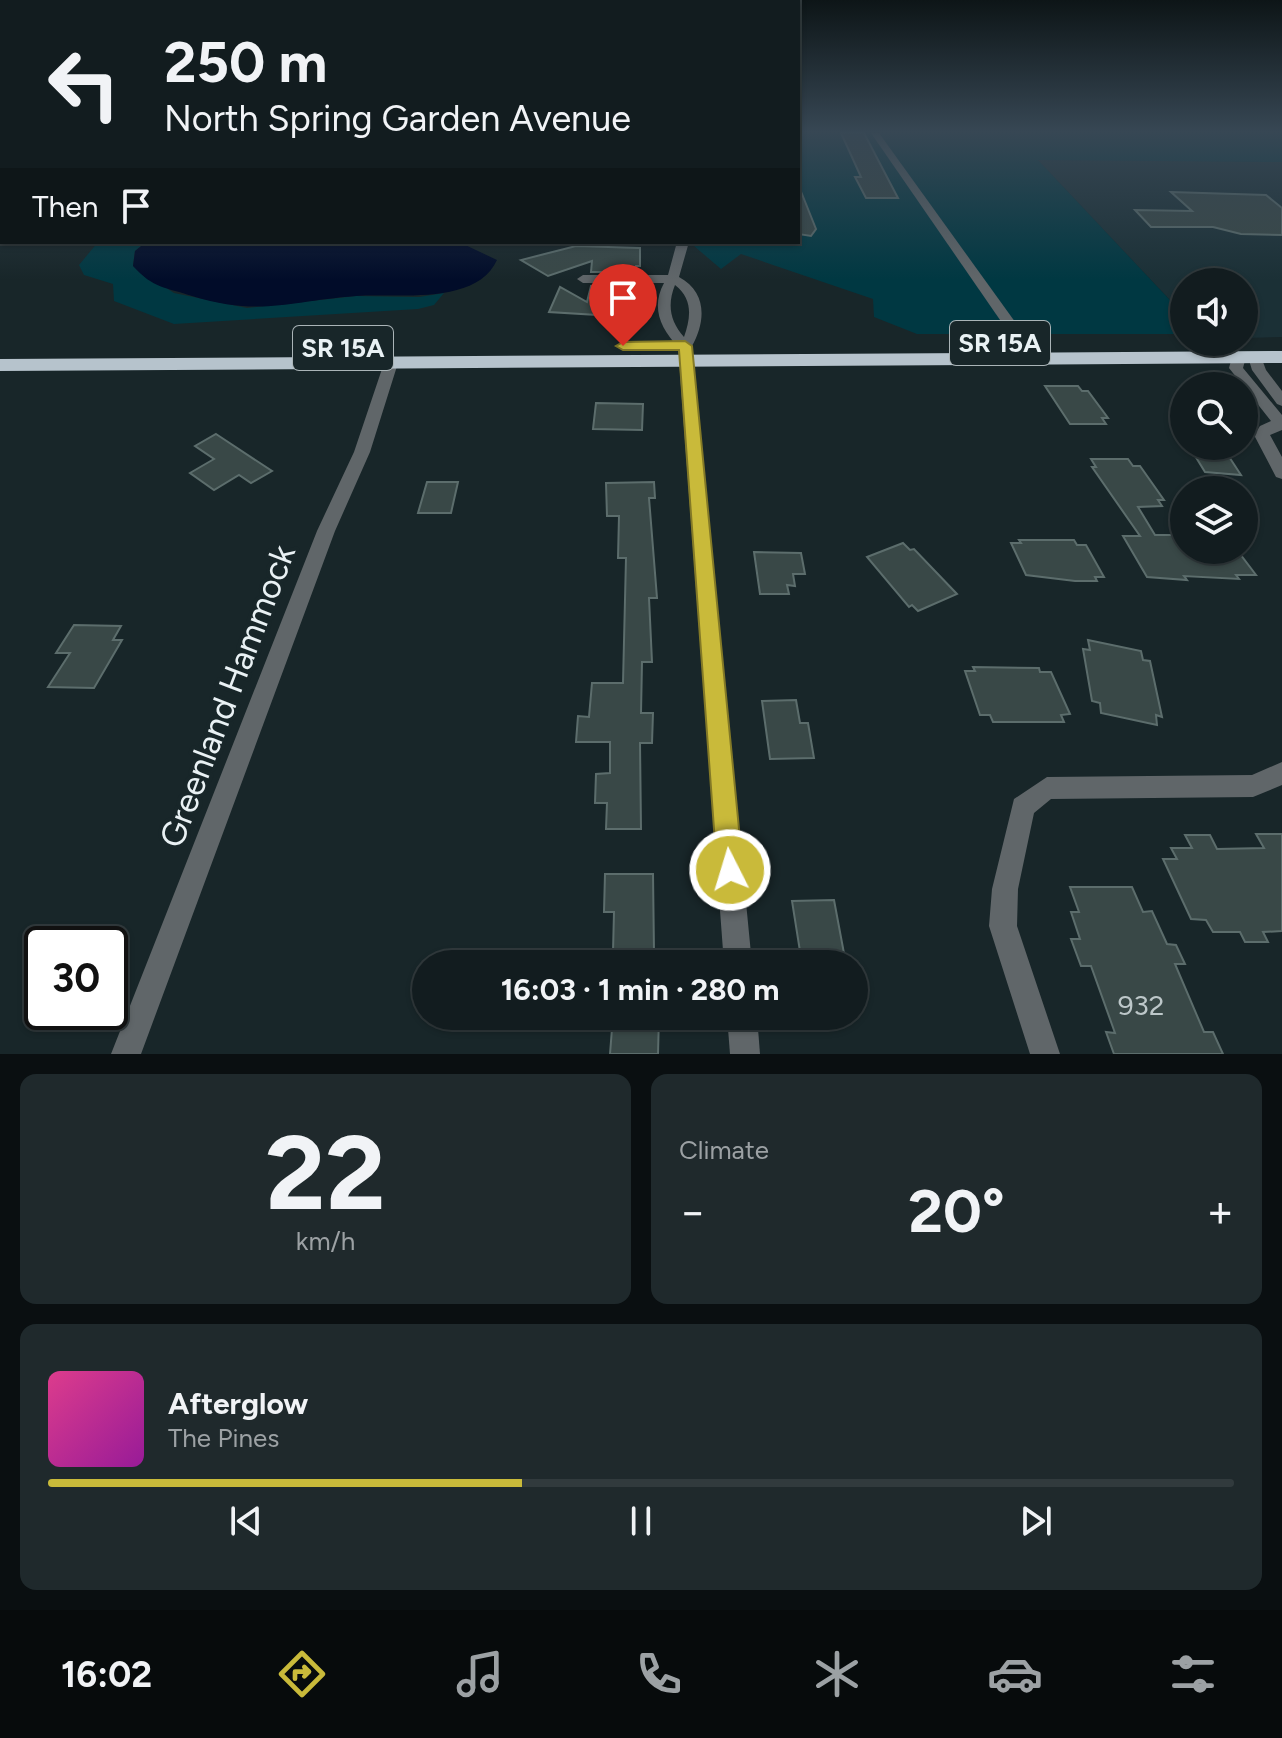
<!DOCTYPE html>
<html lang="en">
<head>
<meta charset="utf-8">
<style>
	body { margin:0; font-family:Figtree,sans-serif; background:#1f292c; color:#f1f3f6; height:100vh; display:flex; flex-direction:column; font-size:30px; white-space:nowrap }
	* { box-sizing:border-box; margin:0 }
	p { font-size:26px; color:#9ca1a4 }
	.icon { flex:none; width:44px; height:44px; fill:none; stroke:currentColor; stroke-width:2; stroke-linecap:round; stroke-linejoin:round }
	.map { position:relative; height:1054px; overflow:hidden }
	.panel { display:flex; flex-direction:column; gap:20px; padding:20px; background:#0a0f11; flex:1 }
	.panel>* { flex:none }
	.top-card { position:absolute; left:0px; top:0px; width:800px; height:244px; box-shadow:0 2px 6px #0004,0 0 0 2px #313a3d; background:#121c1f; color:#f1f3f6; overflow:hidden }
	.controls { position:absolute; left:1170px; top:268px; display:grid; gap:16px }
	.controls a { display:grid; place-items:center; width:88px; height:88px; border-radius:50%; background:#121c1f; box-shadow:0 2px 6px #0004,0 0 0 2px #313a3d; font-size:40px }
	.speed { position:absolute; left:24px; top:926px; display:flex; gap:16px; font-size:40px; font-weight:700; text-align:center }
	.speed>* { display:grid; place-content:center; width:104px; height:104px; border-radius:50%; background:#121c1f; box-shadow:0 2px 6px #0004,0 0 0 2px #313a3d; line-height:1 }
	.speed .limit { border:4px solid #111; border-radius:12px; background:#fff; color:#111 }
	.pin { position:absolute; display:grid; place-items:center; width:68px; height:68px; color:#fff; margin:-82px -34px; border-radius:50% 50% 50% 0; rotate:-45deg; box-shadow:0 0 8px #0007 }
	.pin .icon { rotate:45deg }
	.me { position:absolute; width:88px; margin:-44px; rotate:355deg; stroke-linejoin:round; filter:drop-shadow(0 0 6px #0008) }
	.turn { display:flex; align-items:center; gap:28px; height:168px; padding:0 32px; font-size:36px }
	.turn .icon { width:104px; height:104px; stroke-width:2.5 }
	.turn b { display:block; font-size:56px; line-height:68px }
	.then { display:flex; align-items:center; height:76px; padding:0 32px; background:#0003; gap:16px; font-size:30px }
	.big { font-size:60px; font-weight:700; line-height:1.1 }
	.panel .widget { flex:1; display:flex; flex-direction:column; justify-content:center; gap:12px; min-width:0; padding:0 28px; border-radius:16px; background:#1f292c }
	.panel .dial { align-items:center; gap:0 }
	.dial b { font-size:104px; line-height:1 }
	.song { display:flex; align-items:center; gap:24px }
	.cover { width:96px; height:96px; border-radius:12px; background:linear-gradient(135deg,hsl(330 70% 55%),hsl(300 70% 35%)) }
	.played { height:8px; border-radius:4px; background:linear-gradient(90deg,#c9ba3a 40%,#313a3d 40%) }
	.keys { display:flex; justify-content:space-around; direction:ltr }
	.heat { display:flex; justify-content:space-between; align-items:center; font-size:44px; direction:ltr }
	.panel .tiles { flex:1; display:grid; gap:20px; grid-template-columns:1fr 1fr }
	.widget:last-child { grid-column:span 2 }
	.trip { position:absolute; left:412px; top:950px; width:456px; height:80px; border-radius:40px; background:#121c1f; box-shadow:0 2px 6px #0004,0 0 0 2px #313a3d; font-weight:700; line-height:80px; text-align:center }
	.tabs { display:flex; height:128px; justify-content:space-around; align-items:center; background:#070b0c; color:#9ca1a4 }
	.tabs .icon { width:56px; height:56px }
	.tabs .selected { color:#c9ba3a }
	.tabs b { font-size:36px; color:#f1f3f6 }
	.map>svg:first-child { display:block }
	.built { fill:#1b3036 }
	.green { fill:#003842 }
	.water { fill:#010c29 }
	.building { fill:#394847; stroke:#5c6d6c; stroke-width:2 }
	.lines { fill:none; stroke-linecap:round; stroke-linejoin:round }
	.street { fill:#606669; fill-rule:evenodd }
	.highway { fill:#b6c3cc; fill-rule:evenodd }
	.route { fill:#c9ba3a; stroke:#837926; stroke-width:2 }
	.labels { text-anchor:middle; stroke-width:8; stroke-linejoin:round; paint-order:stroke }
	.shield { fill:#182629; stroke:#aab4b7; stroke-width:2 }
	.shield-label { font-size:26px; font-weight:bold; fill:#e9f1f4 }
	.near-number-label { font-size:28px; fill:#bdc7c9 }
	.near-street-label { font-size:34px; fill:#e9f1f4; stroke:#182629 }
</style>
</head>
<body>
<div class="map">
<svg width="1282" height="1054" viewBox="0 0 1282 1054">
	<rect width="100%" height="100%" fill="#182629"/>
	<polygon class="built" points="1037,159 1282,162 1282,337 1244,338 1244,282 1184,282 1184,315"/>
	<g class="green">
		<polygon points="798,133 1282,133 1282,162 1038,160 1184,315 1184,334 917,334 874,317 873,299 741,254 721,269 694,246 695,242 798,242"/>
		<polygon points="98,242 146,242 135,251 133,266 174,293 247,308 356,296 419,297 444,293 434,305 418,309 174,324 114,301 113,284 84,275 79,265"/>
	</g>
	<path class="water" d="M 146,242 L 284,242 L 327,246 L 367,242 L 459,242 L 497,260 C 476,306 397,293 356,296 C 289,301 261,317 192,296 C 165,287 154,289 133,266 L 135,251 Z"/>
	<g class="building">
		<polygon points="841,133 864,133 898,198 866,198 855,177 861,177"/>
		<polygon points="798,184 816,229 811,236 798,234"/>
		<polygon points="1171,192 1266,195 1282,208 1282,235 1241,234 1213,227 1151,227 1135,210 1192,211"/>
		<polygon points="576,246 640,248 640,266 636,266 636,272 591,272 592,261 548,276 521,260"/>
		<polygon points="591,286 637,286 637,310 610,310 608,313 614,316 549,312 560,287 587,302"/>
		<polygon points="1045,386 1078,386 1082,391 1088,391 1108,418 1102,418 1106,424 1070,424"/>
		<polygon points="596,403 643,404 642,430 593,429"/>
		<polygon points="216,434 272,471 251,483 239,475 214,490 190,473 214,459 195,446"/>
		<polygon points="1189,446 1222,446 1241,475 1205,472"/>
		<polygon points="1091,459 1128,459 1133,466 1140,466 1164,500 1158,500 1162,506 1138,507 1155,535 1184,535 1184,550 1237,550 1256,575 1236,575 1239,579 1184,576 1187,580 1147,577 1123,536 1140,536 1092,467 1096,467"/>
		<polygon points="427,482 458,482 451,513 418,513"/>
		<polygon points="654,482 655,498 649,498 657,598 649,598 652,662 642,662 641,713 653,713 652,743 640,743 641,829 606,829 607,803 595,803 596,774 610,773 610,742 576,742 578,716 589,717 592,683 623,683 626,558 618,558 619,516 607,516 606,483"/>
		<polygon points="1019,540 1074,540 1077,545 1086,545 1104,577 1095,577 1097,581 1075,581 1026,575 1011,543 1021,543"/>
		<polygon points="903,543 910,550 914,549 957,594 918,611 912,605 909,607 867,557"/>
		<polygon points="754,552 801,553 805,574 793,574 795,586 787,585 789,594 760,594"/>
		<polygon points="74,625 121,626 113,640 122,640 94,688 48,687 70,653 56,653"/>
		<polygon points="1088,640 1141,651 1143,660 1150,661 1162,717 1156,715 1157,725 1101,713 1100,703 1092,701 1083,649 1090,650"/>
		<polygon points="973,667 1039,668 1040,672 1051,672 1070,714 1061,715 1064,722 993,722 990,715 980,715 965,671 975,671"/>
		<polygon points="796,700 800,723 808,723 814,758 770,759 762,701"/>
		<polygon points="1256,834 1282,834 1282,931 1263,932 1268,942 1245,942 1240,932 1213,932 1206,920 1191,919 1163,859 1177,859 1171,848 1192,848 1185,835 1210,835 1217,849 1264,848"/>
		<polygon points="605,874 653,874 654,952 613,952 614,912 604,912"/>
		<polygon points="1070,887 1132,887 1143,912 1152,911 1167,944 1176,945 1185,964 1175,964 1204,1032 1213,1032 1223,1054 1114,1054 1106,1032 1115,1033 1091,966 1081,966 1071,939 1080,939 1071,912 1079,912"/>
		<polygon points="834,900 846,964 802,964 792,901"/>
		<polygon points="613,1016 659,1016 658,1054 610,1054"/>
	</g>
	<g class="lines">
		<g class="street">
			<polygon points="871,133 879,133 1028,340 1028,346 1018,346"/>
			<polygon points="2,156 2,162 0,163 0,157"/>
			<path d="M 677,242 L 689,242 L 679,277 C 707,292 706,321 692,346 L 752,964 L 724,964 L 678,347 C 660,328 651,307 664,283 L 583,283 L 577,279 L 583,275 L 668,275 ZM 675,285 C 693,299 691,317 684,337 C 670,321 667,305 675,285 Z"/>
			<polygon points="1239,353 1246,357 1243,368 1282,415 1282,430 1270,435 1282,457 1282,479 1276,477 1254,435 1260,426 1271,421 1229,368 1232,357"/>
			<polygon points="1255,353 1260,354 1266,370 1282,391 1282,406 1277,404 1252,370 1248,357"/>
			<polygon points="391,359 398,363 370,452 335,531 141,1054 111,1054 317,531 354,452 384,363"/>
			<polygon points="1282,762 1282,785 1253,797 1051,799 1034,813 1018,889 1017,926 1060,1054 1030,1054 989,926 992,889 1014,799 1047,777 1252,775"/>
			<polygon points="727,1016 757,1016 760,1054 730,1054"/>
		</g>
		<polygon class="highway" points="1282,351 1282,363 0,371 0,359"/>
	</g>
	<linearGradient id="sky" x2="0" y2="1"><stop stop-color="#0d1517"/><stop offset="0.47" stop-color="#374754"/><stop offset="1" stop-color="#374754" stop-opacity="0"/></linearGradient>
	<rect width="1282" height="280" fill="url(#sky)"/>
	<polygon class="route" points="685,341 692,346 743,870 739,879 730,883 721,879 717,870 679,350 623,350 616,346 623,342"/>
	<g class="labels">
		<g class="shield">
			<rect x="950" y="321" width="100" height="44" rx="6"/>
			<rect x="293" y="326" width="100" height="44" rx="6"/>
		</g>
		<g class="shield-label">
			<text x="1000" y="352">SR 15A</text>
			<text x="343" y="357">SR 15A</text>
		</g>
		<g class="near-number-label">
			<text x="1141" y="1015">932</text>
		</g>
		<g class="near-street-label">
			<text transform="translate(227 696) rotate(-69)" y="12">Greenland Hammock</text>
		</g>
	</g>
</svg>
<div class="controls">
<a><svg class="icon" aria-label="sound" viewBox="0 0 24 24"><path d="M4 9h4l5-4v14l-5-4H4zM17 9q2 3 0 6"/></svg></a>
<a><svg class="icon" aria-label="search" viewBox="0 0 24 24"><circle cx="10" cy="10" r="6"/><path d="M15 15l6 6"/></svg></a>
<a><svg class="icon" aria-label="layers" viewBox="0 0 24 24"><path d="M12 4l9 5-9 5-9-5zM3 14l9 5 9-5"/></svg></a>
</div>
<div class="speed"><div class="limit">30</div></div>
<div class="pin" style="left:623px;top:346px;background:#d93025"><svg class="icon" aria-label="arrive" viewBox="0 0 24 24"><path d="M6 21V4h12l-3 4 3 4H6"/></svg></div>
<svg class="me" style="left:730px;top:870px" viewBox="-20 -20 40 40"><circle r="17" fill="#c9ba3a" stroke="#fff" stroke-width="3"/><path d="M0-11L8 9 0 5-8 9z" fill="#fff"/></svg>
<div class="trip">16:03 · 1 min · 280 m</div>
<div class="top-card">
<div class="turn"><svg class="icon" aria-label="left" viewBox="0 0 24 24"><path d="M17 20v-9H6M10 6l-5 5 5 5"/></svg><div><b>250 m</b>North Spring Garden Avenue</div></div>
<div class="then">Then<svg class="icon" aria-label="arrive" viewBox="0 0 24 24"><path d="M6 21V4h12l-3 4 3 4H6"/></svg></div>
</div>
</div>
<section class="panel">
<div class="tiles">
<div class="widget dial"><b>22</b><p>km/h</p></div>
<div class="widget"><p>Climate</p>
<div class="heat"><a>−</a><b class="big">20°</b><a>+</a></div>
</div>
<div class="widget">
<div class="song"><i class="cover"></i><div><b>Afterglow</b><p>The Pines</p></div></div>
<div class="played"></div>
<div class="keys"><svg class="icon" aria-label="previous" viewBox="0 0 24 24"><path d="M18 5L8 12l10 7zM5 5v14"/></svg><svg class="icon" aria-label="pause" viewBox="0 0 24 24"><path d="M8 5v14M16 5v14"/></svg><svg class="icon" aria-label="next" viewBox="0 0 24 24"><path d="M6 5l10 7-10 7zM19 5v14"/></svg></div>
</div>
</div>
</section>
<nav class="tabs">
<b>16:02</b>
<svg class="icon selected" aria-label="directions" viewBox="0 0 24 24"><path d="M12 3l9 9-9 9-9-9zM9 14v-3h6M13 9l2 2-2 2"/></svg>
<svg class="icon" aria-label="music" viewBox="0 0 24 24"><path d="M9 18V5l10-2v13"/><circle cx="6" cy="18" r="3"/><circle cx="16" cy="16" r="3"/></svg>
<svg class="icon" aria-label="phone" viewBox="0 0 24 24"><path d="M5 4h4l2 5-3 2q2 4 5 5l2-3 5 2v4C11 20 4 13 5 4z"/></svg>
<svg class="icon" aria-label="climate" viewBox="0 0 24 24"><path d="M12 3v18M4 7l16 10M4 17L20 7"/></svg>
<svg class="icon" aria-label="car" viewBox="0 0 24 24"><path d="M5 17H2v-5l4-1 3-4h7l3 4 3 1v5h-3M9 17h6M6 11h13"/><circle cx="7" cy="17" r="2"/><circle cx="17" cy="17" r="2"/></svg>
<svg class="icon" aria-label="filters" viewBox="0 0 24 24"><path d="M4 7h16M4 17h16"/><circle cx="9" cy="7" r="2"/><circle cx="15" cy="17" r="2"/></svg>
</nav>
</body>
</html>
